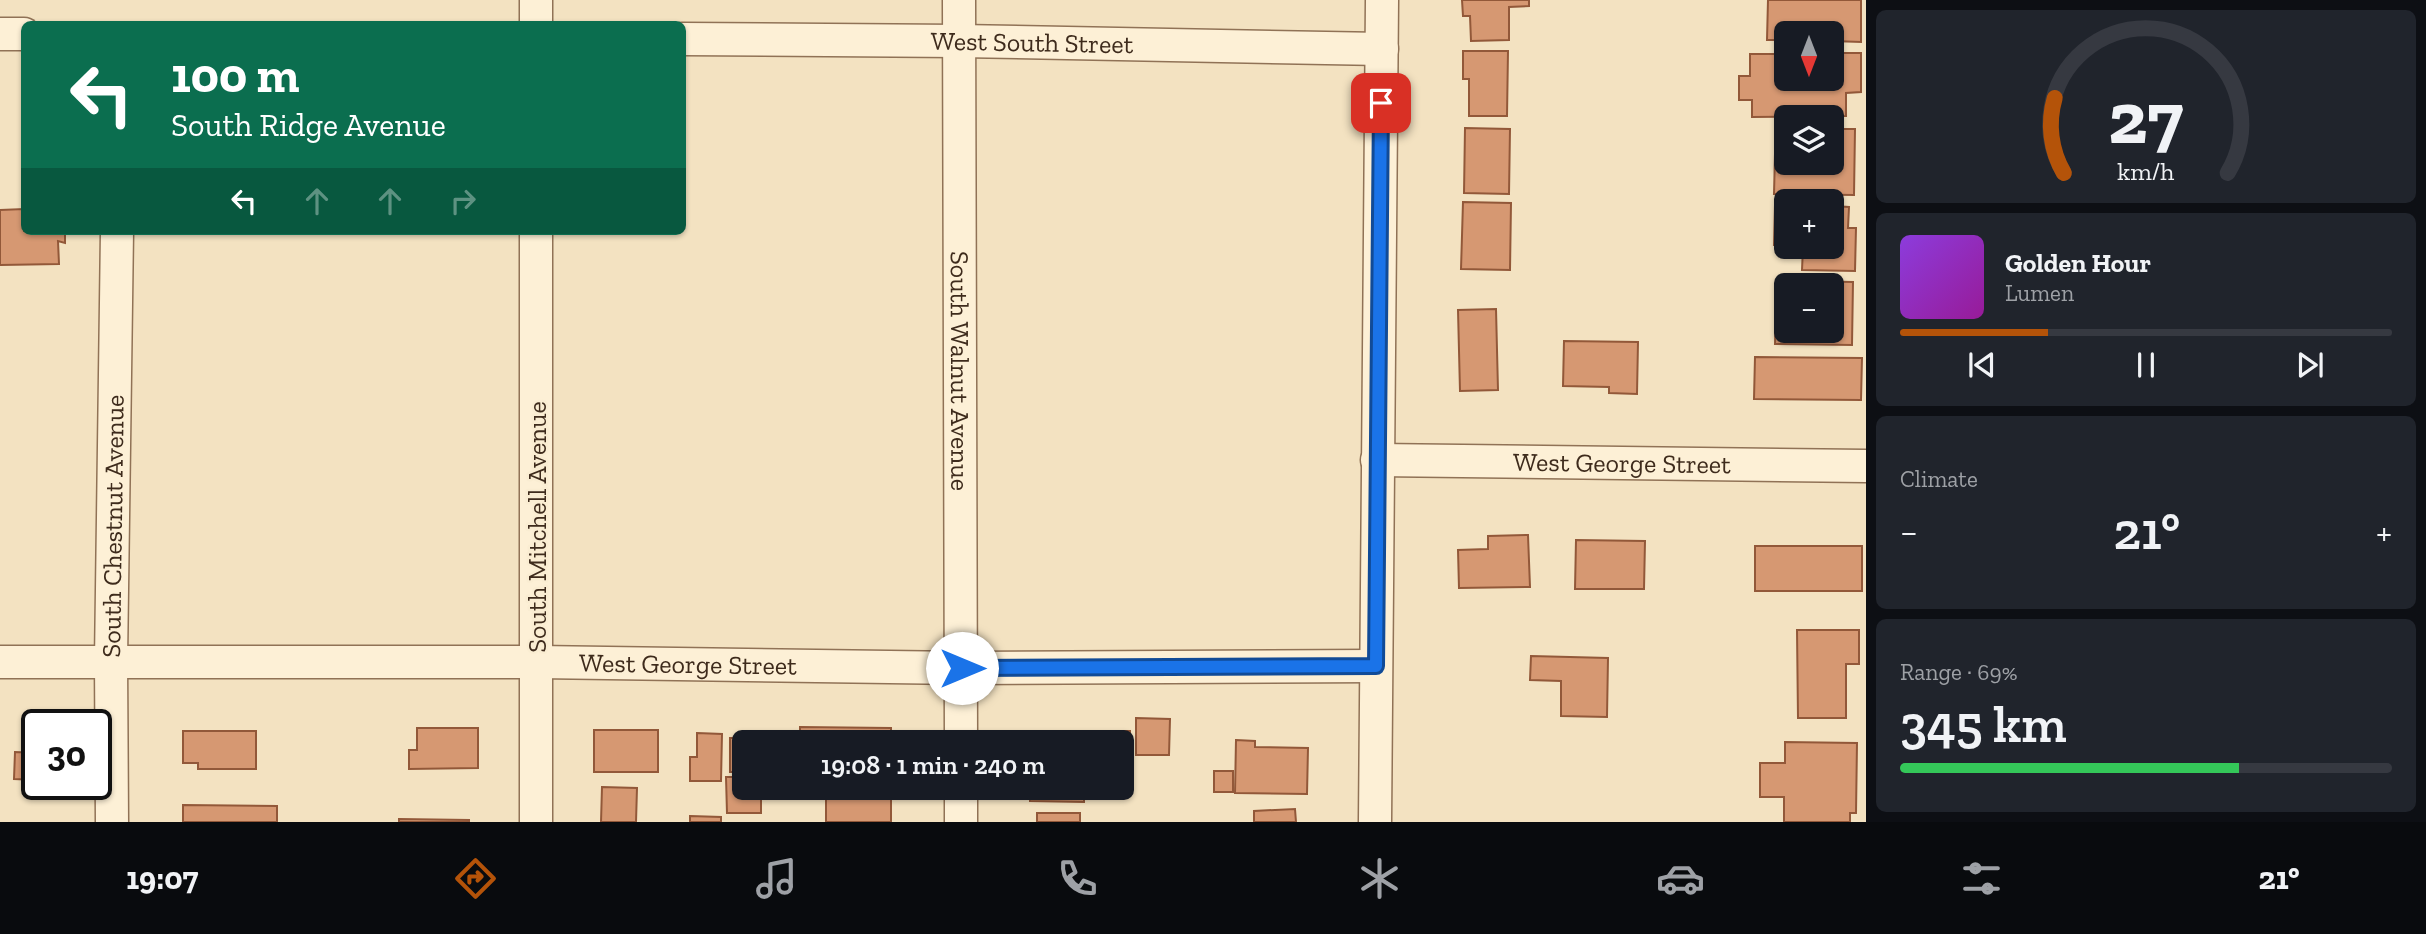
<!DOCTYPE html>
<html lang="en">
<head>
<meta charset="utf-8">
<style>
	body { margin:0; font-family:"Zilla Slab",serif; background:#20242c; color:#f1f3f6; height:100vh; display:flex; flex-direction:column; font-size:26px; white-space:nowrap }
	* { box-sizing:border-box; margin:0 }
	p { font-size:23px; color:#9ea1a6 }
	.icon { flex:none; width:38px; height:38px; fill:none; stroke:currentColor; stroke-width:2; stroke-linecap:round; stroke-linejoin:round }
	.map { position:relative; flex:1; overflow:hidden }
	.sheet { display:flex; flex-direction:column; gap:10px; padding:10px; background:#0d0f14; width:560px }
	.sheet>* { flex:none }
	.banner { position:absolute; left:21px; top:21px; width:665px; height:214px; border-radius:10px; box-shadow:0 2px 5px #0004; background:#0b6e4f; color:#fff; overflow:hidden }
	.needle { width:46px; rotate:180deg }
	.tools { position:absolute; left:1774px; top:21px; display:grid; gap:14px }
	.tools a { display:grid; place-items:center; width:70px; height:70px; border-radius:10px; background:#171b24; box-shadow:0 2px 5px #0004; font-size:35px }
	.speed { position:absolute; left:21px; top:709px; display:flex; gap:14px; font-size:35px; font-weight:700; text-align:center }
	.speed>* { display:grid; place-content:center; width:91px; height:91px; border-radius:50%; background:#171b24; box-shadow:0 2px 5px #0004; line-height:1 }
	.speed .limit { border:4px solid #111; border-radius:10px; background:#fff; color:#111 }
	.pin { position:absolute; display:grid; place-items:center; width:60px; height:60px; color:#fff; margin:-30px; border-radius:14px; box-shadow:0 4px 10px #0006 }
	.me { position:absolute; width:77px; margin:-38px; rotate:90deg; stroke-linejoin:round; filter:drop-shadow(0 0 5px #0008) }
	.turn { display:flex; align-items:center; gap:24px; height:147px; padding:0 35px; font-size:32px }
	.turn .icon { width:91px; height:91px; stroke-width:2.5 }
	.turn b { display:block; font-size:49px; line-height:60px }
	.lanes { display:flex; align-items:center; height:66px; padding:0 35px; background:#0003; justify-content:center; gap:35px; direction:ltr }
	.lanes .off { opacity:.35 }
	.big { font-size:52px; font-weight:600; line-height:1.1 }
	.sheet .widget { flex:1; display:flex; flex-direction:column; justify-content:center; gap:10px; min-width:0; padding:0 24px; border-radius:10px; background:#20242c }
	.sheet .dial { align-items:center; gap:0 }
	.dial svg { height:182px; overflow:visible; fill:none; stroke:#363941; stroke-width:7; stroke-linecap:round; text-anchor:middle }
	.dial text { fill:#f1f3f6; stroke:none }
	.song { display:flex; align-items:center; gap:21px }
	.cover { width:84px; height:84px; border-radius:10px; background:linear-gradient(135deg,hsl(270 70% 55%),hsl(300 70% 35%)) }
	.played { height:7px; border-radius:4px; background:linear-gradient(90deg,#b45309 30%,#363941 30%) }
	.keys { display:flex; justify-content:space-around; direction:ltr }
	.heat { display:flex; justify-content:space-between; align-items:center; font-size:38px; direction:ltr }
	.charge { height:10px; border-radius:5px; background:linear-gradient(90deg,#34c759 69%,#363941 0) }
	.trip { position:absolute; left:732px; top:730px; width:402px; height:70px; border-radius:10px; background:#171b24; box-shadow:0 2px 5px #0004; font-weight:600; line-height:70px; text-align:center }
	.menu { display:flex; height:112px; justify-content:space-around; align-items:center; background:#090b0e; color:#9ea1a6 }
	.menu .icon { width:49px; height:49px }
	.menu .current { color:#b45309 }
	.menu b { font-size:32px; color:#f1f3f6 }
	main { display:flex; flex:1; min-height:0 }
	.map>svg:first-child { display:block }
	.building { fill:#d69872; stroke:#925839; stroke-width:2 }
	.lines { fill:none; stroke-linecap:round; stroke-linejoin:round }
	.minor-casing { stroke:#907256; stroke-width:35 }
	.minor { stroke:#fdf0d6; stroke-width:32 }
	.route-casing { stroke:#114b97; stroke-width:18 }
	.route { stroke:#1a73e8; stroke-width:12 }
	.labels { text-anchor:middle; stroke-width:5; stroke-linejoin:round; paint-order:stroke }
	.street-label { font-size:26px; fill:#3e2b1c; stroke:#faedd2 }
</style>
</head>
<body>
<main>
<div class="map">
<svg width="1866" height="822" viewBox="0 0 1866 822">
	<rect width="100%" height="100%" fill="#f3e2c1"/>
	<g class="building">
		<polygon points="1462,0 1529,0 1529,6 1509,7 1509,40 1471,41 1470,16 1463,16"/>
		<polygon points="1768,0 1861,0 1861,42 1832,41 1832,33 1787,33 1787,40 1767,40"/>
		<polygon points="1463,51 1508,51 1507,116 1469,116 1469,79 1463,79"/>
		<polygon points="1832,53 1861,53 1861,92 1846,93 1846,116 1752,117 1752,100 1739,100 1739,76 1750,76 1750,54 1787,54 1787,79 1832,79"/>
		<polygon points="1465,128 1510,129 1509,194 1464,193"/>
		<polygon points="1832,129 1855,129 1854,195 1774,194 1775,154 1787,154 1787,163 1832,163"/>
		<polygon points="1463,202 1511,203 1510,270 1461,269"/>
		<polygon points="1775,205 1787,205 1787,245 1774,245"/>
		<polygon points="1832,206 1849,207 1848,228 1856,228 1855,271 1802,270 1803,247 1832,247"/>
		<polygon points="24,209 24,231 65,231 65,243 58,241 59,264 0,265 0,210"/>
		<polygon points="1803,281 1853,282 1852,345 1775,344 1776,306 1787,306 1787,331 1832,331 1832,285 1803,285"/>
		<polygon points="1496,309 1498,390 1460,391 1458,310"/>
		<polygon points="1564,341 1638,342 1637,394 1609,393 1609,387 1563,386"/>
		<polygon points="1755,357 1862,358 1861,400 1754,399"/>
		<polygon points="1528,535 1530,587 1459,588 1458,550 1488,549 1488,536"/>
		<polygon points="1576,540 1645,541 1644,589 1575,589"/>
		<rect x="1755" y="546" width="107" height="45"/>
		<polygon points="1797,630 1859,630 1859,664 1846,664 1846,718 1798,718"/>
		<polygon points="1531,656 1608,658 1607,717 1561,716 1561,681 1530,680"/>
		<polygon points="1136,718 1170,719 1169,755 1136,755"/>
		<polygon points="800,727 891,728 891,742 800,742"/>
		<polygon points="417,728 478,728 478,768 409,769 409,750 417,750"/>
		<rect x="594" y="730" width="64" height="42"/>
		<polygon points="183,731 256,731 256,769 198,769 198,763 183,763"/>
		<polygon points="1119,731 1130,731 1130,768 1122,768 1122,742 1031,742 1031,733 1119,734"/>
		<polygon points="697,733 722,734 721,781 690,781 690,757 697,757"/>
		<polygon points="730,738 767,738 767,742 744,742 744,772 730,772"/>
		<polygon points="1236,740 1255,741 1255,747 1308,748 1307,794 1235,793"/>
		<polygon points="1785,742 1857,743 1856,813 1850,813 1850,822 1784,822 1784,797 1760,797 1760,763 1785,763"/>
		<polygon points="15,752 37,753 37,780 14,779"/>
		<rect x="1214" y="771" width="19" height="21"/>
		<polygon points="726,777 744,777 744,788 761,788 761,813 727,813"/>
		<polygon points="602,787 637,788 636,822 601,822"/>
		<polygon points="1030,788 1084,788 1084,802 1030,801"/>
		<polygon points="891,792 891,822 826,822 826,793"/>
		<polygon points="183,805 277,806 277,822 183,822"/>
		<polygon points="1295,809 1296,822 1254,822 1254,811"/>
		<rect x="1037" y="813" width="43" height="9"/>
		<polygon points="690,816 721,817 721,822 690,822"/>
		<polygon points="399,819 469,820 469,822 399,822"/>
	</g>
	<g class="lines">
		<defs>
			<g id="minor">
				<path id="s1" d="M 959,0 L 961,742"/>
				<polyline points="536,24 536,0"/>
				<polyline points="0,34 24,34"/>
				<path id="s2" d="M 682,39 L 959,41 L 1382,49"/>
				<polyline points="536,231 536,822"/>
				<path id="s3" d="M 1377,460 L 1866,466"/>
				<path id="s4" d="M 0,662 L 538,662 L 962,668 L 1375,666"/>
				<path id="s5" d="M 112,822 L 111,661 L 117,231"/>
				<polyline points="961,822 961,788"/>
				<polyline points="1375,822 1382,0"/>
			</g>
		</defs>
		<use href="#minor" class="minor-casing"/>
		<use href="#minor" class="minor"/>
	</g>
	<g class="lines">
		<defs>
			<polyline id="route" points="962,668 1376,666 1381,103"/>
		</defs>
		<use href="#route" class="route-casing"/>
		<use href="#route" class="route"/>
	</g>
	<g class="labels">
		<g class="street-label">
			<text dy="9" stroke="none"><textPath href="#s2" startOffset="350">West South Street</textPath></text>
			<text dy="9" stroke="none"><textPath href="#s1" startOffset="371">South Walnut Avenue</textPath></text>
			<text dy="9" stroke="none"><textPath href="#s3" startOffset="245">West George Street</textPath></text>
			<text dy="9" stroke="none"><textPath href="#s5" startOffset="296">South Chestnut Avenue</textPath></text>
			<text transform="translate(537 527) rotate(-90)" y="9">South Mitchell Avenue</text>
			<text dy="9" stroke="none"><textPath href="#s4" startOffset="688">West George Street</textPath></text>
		</g>
	</g>
</svg>
<div class="tools">
<a><svg class="needle" viewBox="-14 -14 28 28"><path d="M0-13l5 13h-10z" fill="#e53935"/><path d="M0 13l5-13h-10z" fill="#9ea1a6"/></svg></a>
<a><svg class="icon" aria-label="layers" viewBox="0 0 24 24"><path d="M12 4l9 5-9 5-9-5zM3 14l9 5 9-5"/></svg></a>
<a>+</a>
<a>−</a>
</div>
<div class="speed"><div class="limit">30</div></div>
<div class="pin" style="left:1381px;top:103px;background:#d93025"><svg class="icon" aria-label="arrive" viewBox="0 0 24 24"><path d="M6 21V4h12l-3 4 3 4H6"/></svg></div>
<svg class="me" style="left:962px;top:668px" viewBox="-20 -20 40 40"><circle r="19" fill="#fff"/><path d="M0-13L10 11 0 6-10 11z" fill="#1a73e8"/></svg>
<div class="trip">19:08 · 1 min · 240 m</div>
<div class="banner">
<div class="turn"><svg class="icon" aria-label="left" viewBox="0 0 24 24"><path d="M17 20v-9H6M10 6l-5 5 5 5"/></svg><div><b>100 m</b>South Ridge Avenue</div></div>
<div class="lanes"><svg class="icon" aria-label="left" viewBox="0 0 24 24"><path d="M17 20v-9H6M10 6l-5 5 5 5"/></svg><svg class="icon off" aria-label="ahead" viewBox="0 0 24 24"><path d="M12 20V5M6 11l6-6 6 6"/></svg><svg class="icon off" aria-label="ahead" viewBox="0 0 24 24"><path d="M12 20V5M6 11l6-6 6 6"/></svg><svg class="icon off" aria-label="right" viewBox="0 0 24 24"><path d="M7 20v-9h11M14 6l5 5-5 5"/></svg></div>
</div>
</div>
<section class="sheet">
<div class="widget dial"><svg viewBox="0 0 100 80">
<path d="M14 69A42 42 0 1 1 86 69"/>
<path d="M14 69A42 42 0 0 1 10 36" stroke="#b45309"/>
<text x="50" y="56" font-size="32" font-weight="700">27</text>
<text x="50" y="72" font-size="11">km/h</text>
</svg></div>
<div class="widget">
<div class="song"><i class="cover"></i><div><b>Golden Hour</b><p>Lumen</p></div></div>
<div class="played"></div>
<div class="keys"><svg class="icon" aria-label="previous" viewBox="0 0 24 24"><path d="M18 5L8 12l10 7zM5 5v14"/></svg><svg class="icon" aria-label="pause" viewBox="0 0 24 24"><path d="M8 5v14M16 5v14"/></svg><svg class="icon" aria-label="next" viewBox="0 0 24 24"><path d="M6 5l10 7-10 7zM19 5v14"/></svg></div>
</div>
<div class="widget"><p>Climate</p>
<div class="heat"><a>−</a><b class="big">21°</b><a>+</a></div>
</div>
<div class="widget"><p>Range · 69%</p><b class="big">345 km</b><div class="charge"></div></div>
</section>
</main>
<nav class="menu">
<b>19:07</b>
<svg class="icon current" aria-label="directions" viewBox="0 0 24 24"><path d="M12 3l9 9-9 9-9-9zM9 14v-3h6M13 9l2 2-2 2"/></svg>
<svg class="icon" aria-label="music" viewBox="0 0 24 24"><path d="M9 18V5l10-2v13"/><circle cx="6" cy="18" r="3"/><circle cx="16" cy="16" r="3"/></svg>
<svg class="icon" aria-label="phone" viewBox="0 0 24 24"><path d="M5 4h4l2 5-3 2q2 4 5 5l2-3 5 2v4C11 20 4 13 5 4z"/></svg>
<svg class="icon" aria-label="climate" viewBox="0 0 24 24"><path d="M12 3v18M4 7l16 10M4 17L20 7"/></svg>
<svg class="icon" aria-label="car" viewBox="0 0 24 24"><path d="M5 17H2v-5l4-1 3-4h7l3 4 3 1v5h-3M9 17h6M6 11h13"/><circle cx="7" cy="17" r="2"/><circle cx="17" cy="17" r="2"/></svg>
<svg class="icon" aria-label="filters" viewBox="0 0 24 24"><path d="M4 7h16M4 17h16"/><circle cx="9" cy="7" r="2"/><circle cx="15" cy="17" r="2"/></svg>
<b>21°</b>
</nav>
</body>
</html>
